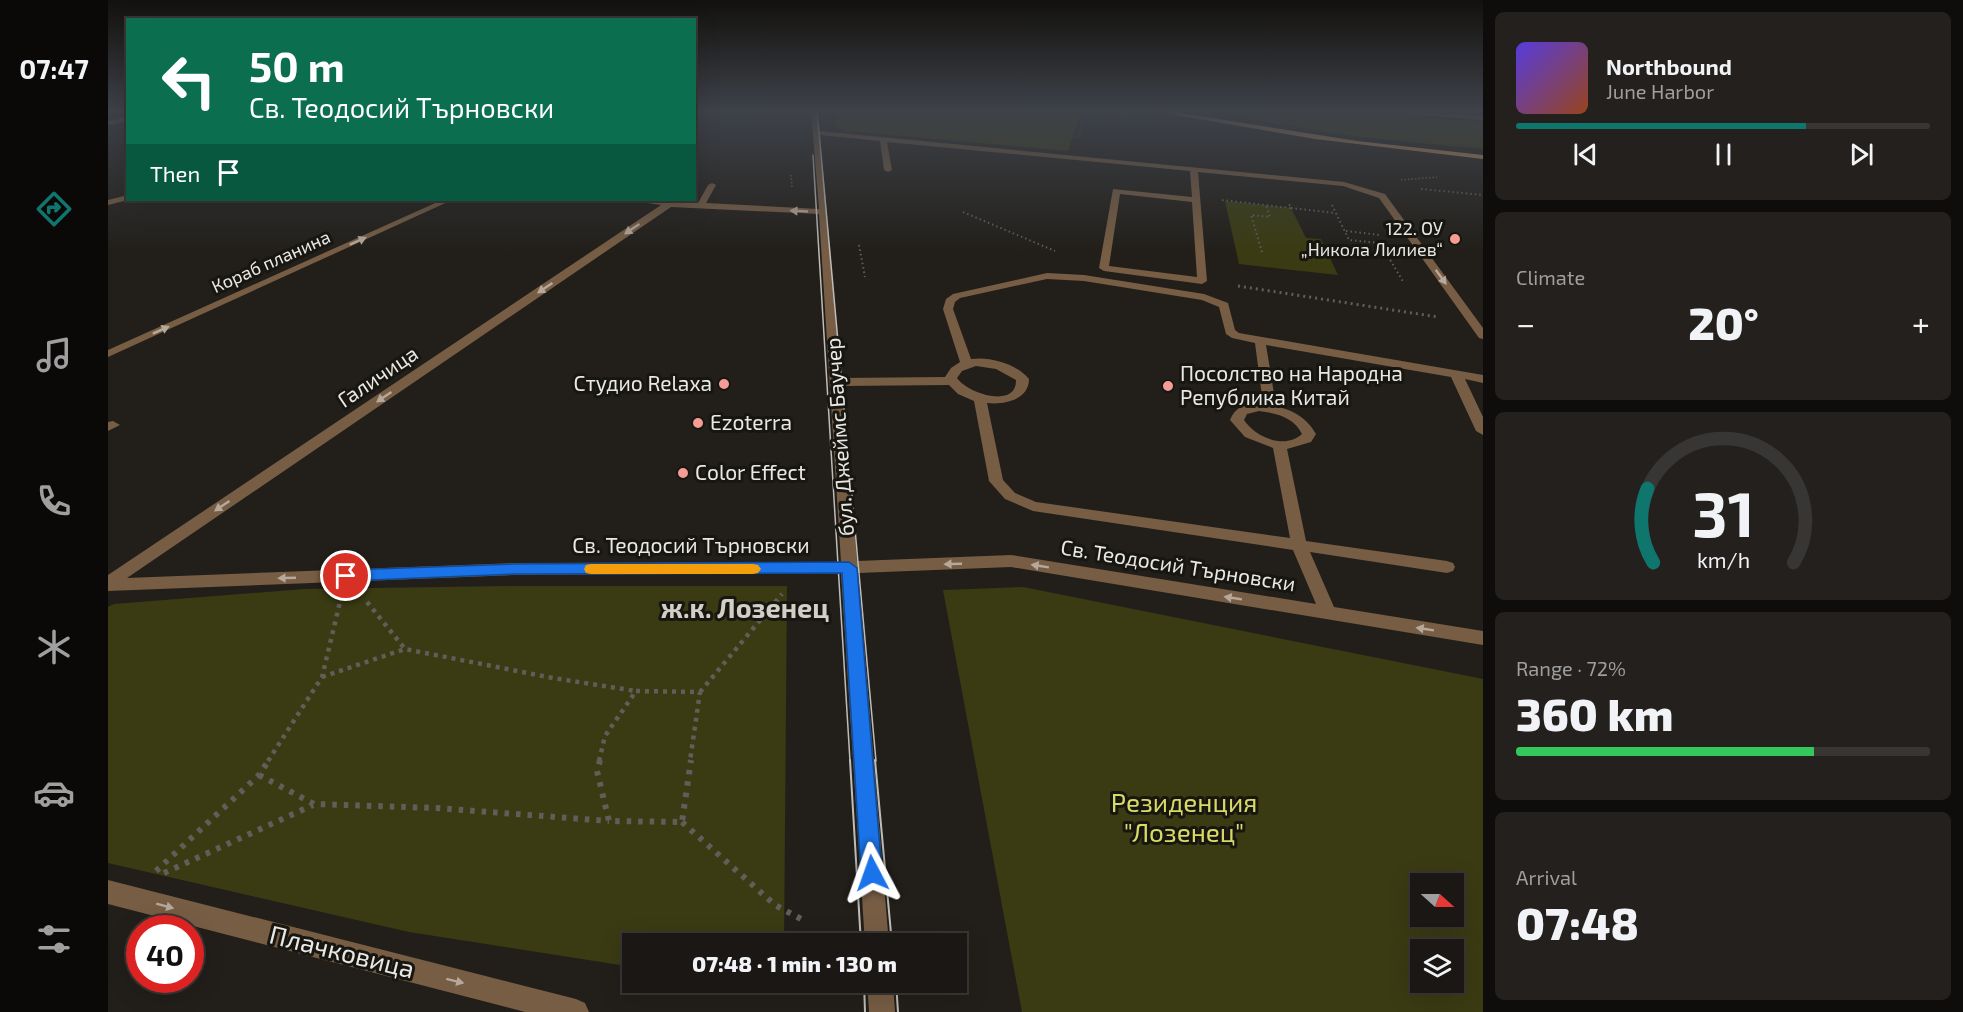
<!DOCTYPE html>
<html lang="en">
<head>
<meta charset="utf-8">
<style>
	body { margin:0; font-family:"Exo 2",sans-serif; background:#23201d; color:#f1f3f6; height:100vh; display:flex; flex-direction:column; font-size:22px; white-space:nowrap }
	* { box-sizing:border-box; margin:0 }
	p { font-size:20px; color:#9f9fa0 }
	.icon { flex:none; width:33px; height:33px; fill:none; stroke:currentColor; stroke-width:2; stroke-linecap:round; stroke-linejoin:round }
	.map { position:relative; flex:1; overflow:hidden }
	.side { display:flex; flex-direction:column; gap:12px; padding:12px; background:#0e0d0b; width:480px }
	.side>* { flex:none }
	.hud { position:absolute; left:18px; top:18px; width:570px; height:183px; border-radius:0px; box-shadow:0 6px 24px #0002,0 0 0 2px #383634; background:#0b6e4f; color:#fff; overflow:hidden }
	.needle { width:39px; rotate:111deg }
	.fabs { position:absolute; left:1302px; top:873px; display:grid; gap:12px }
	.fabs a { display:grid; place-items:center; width:54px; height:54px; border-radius:0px; background:#1a1714; box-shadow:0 6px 24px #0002,0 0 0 2px #383634; font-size:30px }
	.speed { position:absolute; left:18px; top:915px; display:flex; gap:12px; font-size:30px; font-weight:700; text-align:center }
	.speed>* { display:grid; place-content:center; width:78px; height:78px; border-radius:50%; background:#1a1714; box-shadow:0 6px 24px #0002,0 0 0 2px #383634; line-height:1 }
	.speed .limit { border:9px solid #d22; background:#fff; color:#111 }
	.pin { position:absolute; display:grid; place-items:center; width:51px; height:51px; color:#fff; margin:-26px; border:3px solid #fff; border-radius:50%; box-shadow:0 2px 6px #0007 }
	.me { position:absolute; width:66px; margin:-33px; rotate:356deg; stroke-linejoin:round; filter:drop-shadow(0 0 4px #0008) }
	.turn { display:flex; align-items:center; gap:21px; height:126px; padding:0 24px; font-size:27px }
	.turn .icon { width:78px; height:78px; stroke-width:2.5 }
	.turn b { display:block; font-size:42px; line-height:51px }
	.then { display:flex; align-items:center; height:57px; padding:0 24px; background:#0003; gap:12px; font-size:22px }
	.big { font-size:45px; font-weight:800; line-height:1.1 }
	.side .tile { flex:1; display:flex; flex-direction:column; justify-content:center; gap:9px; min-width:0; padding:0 21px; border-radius:9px; background:#23201d }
	.side .dial { align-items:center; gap:0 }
	.dial svg { height:156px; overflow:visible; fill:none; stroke:#383634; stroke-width:7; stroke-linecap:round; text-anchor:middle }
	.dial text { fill:#f1f3f6; stroke:none }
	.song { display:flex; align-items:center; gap:18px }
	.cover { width:72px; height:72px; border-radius:9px; background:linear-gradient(135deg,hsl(250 70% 55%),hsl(20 70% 35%)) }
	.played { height:6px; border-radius:3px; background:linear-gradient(90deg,#0f766e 70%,#383634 70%) }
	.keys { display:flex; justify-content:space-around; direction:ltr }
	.heat { display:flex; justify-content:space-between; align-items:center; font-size:33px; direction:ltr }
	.charge { height:9px; border-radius:4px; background:linear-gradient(90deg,#34c759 72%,#383634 0) }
	.trip { position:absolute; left:514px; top:933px; width:345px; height:60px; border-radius:0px; background:#1a1714; box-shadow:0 6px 24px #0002,0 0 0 2px #383634; font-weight:800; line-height:60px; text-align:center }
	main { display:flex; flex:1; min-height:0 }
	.tab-bar { display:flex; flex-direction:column; width:108px; justify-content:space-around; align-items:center; background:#0a0908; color:#9f9fa0 }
	.tab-bar .icon { width:42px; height:42px }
	.tab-bar .current { color:#0f766e }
	.tab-bar b { font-size:27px; color:#f1f3f6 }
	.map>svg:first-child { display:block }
	.green { fill:#3a3b13; fill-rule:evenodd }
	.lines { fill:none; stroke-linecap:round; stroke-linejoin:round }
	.path-far4 { stroke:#605e59; stroke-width:1.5; stroke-dasharray:1.5 2; stroke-linecap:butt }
	.path-far3 { stroke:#605e59; stroke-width:2; stroke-dasharray:1.5 3; stroke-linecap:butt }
	.path-far2 { stroke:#605e59; stroke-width:3; stroke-dasharray:2 4; stroke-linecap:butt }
	.path-far1 { stroke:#605e59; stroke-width:4.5; stroke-dasharray:4 5; stroke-linecap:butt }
	.path { stroke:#605e59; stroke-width:6; stroke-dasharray:4.5 7; stroke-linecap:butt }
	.minor { fill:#775d44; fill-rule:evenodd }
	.major { fill:#d19b66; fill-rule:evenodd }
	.tram-far1 { stroke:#bfbdb9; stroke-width:1.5 }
	.tram { stroke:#bfbdb9; stroke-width:2 }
	.oneway { fill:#b6a99c }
	.route { fill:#1a73e8; stroke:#114b97; stroke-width:1.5 }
	.slow { fill:#f59e0b }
	.poi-dot { fill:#f59c95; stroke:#181611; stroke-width:2 }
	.labels { text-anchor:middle; stroke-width:6; stroke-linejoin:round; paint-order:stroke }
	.far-poi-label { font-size:18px; fill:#eae8e4; stroke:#181611; text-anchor:end }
	.far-street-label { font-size:18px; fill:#eae8e4; stroke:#181611 }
	.poi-label { font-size:21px; fill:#eae8e4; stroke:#181611; text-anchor:start }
	.street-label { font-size:21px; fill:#eae8e4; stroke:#181611 }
	.near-park-label { font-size:26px; fill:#d7da63; stroke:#181611 }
	.near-street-label { font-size:26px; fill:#eae8e4; stroke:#181611 }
	.district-label { font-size:27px; font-weight:bold; fill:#d2cfc8; stroke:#181611 }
</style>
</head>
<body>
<main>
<nav class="tab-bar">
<b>07:47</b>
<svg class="icon current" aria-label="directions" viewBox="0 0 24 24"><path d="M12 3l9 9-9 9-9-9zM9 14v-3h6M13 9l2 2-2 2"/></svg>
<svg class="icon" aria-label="music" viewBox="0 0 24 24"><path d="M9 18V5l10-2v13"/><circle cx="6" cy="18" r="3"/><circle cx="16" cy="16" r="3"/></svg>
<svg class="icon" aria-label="phone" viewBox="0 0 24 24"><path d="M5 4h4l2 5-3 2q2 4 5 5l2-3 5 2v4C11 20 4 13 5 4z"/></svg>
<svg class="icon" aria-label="climate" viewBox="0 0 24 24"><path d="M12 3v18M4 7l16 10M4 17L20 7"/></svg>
<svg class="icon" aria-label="car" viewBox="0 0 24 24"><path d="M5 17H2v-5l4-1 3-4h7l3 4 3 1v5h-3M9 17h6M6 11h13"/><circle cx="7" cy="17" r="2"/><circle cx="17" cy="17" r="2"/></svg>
<svg class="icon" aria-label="filters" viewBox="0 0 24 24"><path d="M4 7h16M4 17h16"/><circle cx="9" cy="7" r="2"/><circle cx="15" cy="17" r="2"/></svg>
</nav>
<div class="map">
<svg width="1375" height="1012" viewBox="0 0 1375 1012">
	<rect width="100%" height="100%" fill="#221f1a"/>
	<g class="green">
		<polygon points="727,110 974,110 960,151 739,131 729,127"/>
		<polygon points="1085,110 1221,110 1375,123 1375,149 1244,136"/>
		<polygon points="1117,201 1183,208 1198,238 1213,239 1230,275 1131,264"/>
		<polygon points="400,586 679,586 676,943 525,944 525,967 301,932 0,863 0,607 6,604 197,589"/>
		<path d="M 915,587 L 1375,679 L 1375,1012 L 914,1012 L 835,590 ZM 1312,884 L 1346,884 L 1346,916 L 1312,916 ZM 1312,950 L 1346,950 L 1346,982 L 1312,982 Z"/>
	</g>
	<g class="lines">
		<g class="path-far4">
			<polyline points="777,110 790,117"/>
			<polyline points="807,110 825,114 811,119"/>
			<polyline points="990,110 1019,115"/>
			<polyline points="1228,112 1254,115"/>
			<polyline points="978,113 1022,119"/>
			<polyline points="825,114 835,110"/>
			<polyline points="970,137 979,110"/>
			<polyline points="683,175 684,187"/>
			<polyline points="1293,180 1329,177"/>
		</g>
		<g class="path-far3">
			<polyline points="1313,189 1375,195"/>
			<polyline points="1114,200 1183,208 1180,202"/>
			<polyline points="1224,205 1241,240 1272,243 1296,283"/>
			<polyline points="1183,208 1227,213"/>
			<polyline points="855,212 947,251"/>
			<polyline points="1238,231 1272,235"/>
			<polyline points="751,245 757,277"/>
			<polyline points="1154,252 1143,215 1162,217 1158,205"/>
		</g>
		<polyline class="path-far2" points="1130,286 1330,317"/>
		<g class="path-far1">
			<polyline points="259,602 297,649"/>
			<polyline points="214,677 297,649 445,678 528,691"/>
			<polyline points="528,691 592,692 582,761"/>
			<polyline points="592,692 674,594"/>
			<polyline points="160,761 214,677 232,602"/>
			<polyline points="491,761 497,736 528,691"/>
		</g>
		<g class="path">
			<polyline points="492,760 489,771 501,821 574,822 583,760"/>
			<polyline points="151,775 206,804 328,808 501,821"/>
			<polyline points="574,822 667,905 695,920"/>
			<polyline points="48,871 151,775 161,760"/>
			<polyline points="56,873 205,805"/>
		</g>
		<g class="minor">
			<path d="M 703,110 L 709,110 L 711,131 L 1236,182 L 1277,194 L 1375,328 L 1375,339 L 1371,338 L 1271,198 L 1235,186 L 1090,172 L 1099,281 L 1094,284 L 996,271 L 991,268 L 1005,189 L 1084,197 L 1082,171 L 779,142 L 784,170 L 780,172 L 776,170 L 772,141 L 712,135 L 733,378 L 837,377 L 843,368 L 852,362 L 835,309 L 838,299 L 845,294 L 939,273 L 976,275 L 1096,294 L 1120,303 L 1127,330 L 1131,333 L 1375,375 L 1375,383 L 1357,379 L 1375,417 L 1375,435 L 1368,431 L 1343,377 L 1158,345 L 1168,406 C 1186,411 1198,417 1208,434 L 1203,442 L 1179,449 L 1198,541 L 1339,561 L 1345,563 L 1347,567 L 1345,571 L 1339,573 L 1202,552 L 1226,607 L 1375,631 L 1375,645 L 903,567 L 750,573 L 781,944 L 757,944 L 733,573 L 407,575 L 0,591 L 0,575 L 553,205 L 533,202 L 532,200 L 590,203 L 600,185 L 604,183 L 608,185 L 598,203 L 711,209 ZM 1012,194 L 1084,202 L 1089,277 L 1001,266 ZM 563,207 L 711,214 L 733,562 L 407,563 L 19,578 ZM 939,279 L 976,281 L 1094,300 L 1111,307 L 1118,334 L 1124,338 L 1147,343 L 1155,404 C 1140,403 1128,405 1122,420 L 1137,437 L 1165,448 L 1182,538 L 928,502 L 907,493 L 895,480 L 879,403 C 896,405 921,400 921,379 C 909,364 882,356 863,359 L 845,309 L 847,302 L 852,298 ZM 868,366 L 888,369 L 908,380 C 909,409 860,394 849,378 L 854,371 ZM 841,385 L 850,394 L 866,401 L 881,481 L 897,499 L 925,511 L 1185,550 L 1208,604 L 903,555 L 749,561 L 734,386 ZM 1151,411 C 1168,413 1186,417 1194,434 C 1177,450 1147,437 1136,420 L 1139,414 Z"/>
			<polygon points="1273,110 1375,116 1375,120 1276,112"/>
			<polygon points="20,117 20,121 0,125 0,121"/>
			<polygon points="20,195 20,200 0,205 0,200"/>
			<polygon points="334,200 344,200 0,357 0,350"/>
			<polygon points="5,421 12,425 0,431 0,422"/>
			<polygon points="0,880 468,999 477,1003 481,1012 417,1012 0,904"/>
			<polygon points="759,982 785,982 787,1012 761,1012"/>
		</g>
		<polygon class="major" points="1038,110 1054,110 1249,141 1375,155 1375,159 1207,139"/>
		<g class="tram-far1">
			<polyline points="709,110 768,761"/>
			<polyline points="705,155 742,761"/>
		</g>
		<g class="tram">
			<polyline points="742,760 753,944"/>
			<polyline points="767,760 784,944"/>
			<polyline points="756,982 757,1012"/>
			<polyline points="788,982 790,1012"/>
		</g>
	</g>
	<defs><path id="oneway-solid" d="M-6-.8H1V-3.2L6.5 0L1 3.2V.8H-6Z" transform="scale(1.5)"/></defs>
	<g class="oneway">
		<use href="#oneway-solid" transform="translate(691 211) rotate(-177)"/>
		<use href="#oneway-solid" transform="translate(524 229) rotate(146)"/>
		<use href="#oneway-solid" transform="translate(250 241) rotate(-24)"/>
		<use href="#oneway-solid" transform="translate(1333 277) rotate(54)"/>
		<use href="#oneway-solid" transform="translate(437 288) rotate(146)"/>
		<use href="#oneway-solid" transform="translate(53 330) rotate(-24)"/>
		<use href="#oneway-solid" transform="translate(276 397) rotate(146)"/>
		<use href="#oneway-solid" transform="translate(114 506) rotate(146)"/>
		<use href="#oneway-solid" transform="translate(845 564) rotate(178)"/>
		<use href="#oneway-solid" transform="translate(932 566) rotate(-171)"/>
		<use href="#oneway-solid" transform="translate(179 578) rotate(178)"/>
		<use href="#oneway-solid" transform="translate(1125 598) rotate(-171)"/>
		<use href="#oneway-solid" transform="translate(1317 629) rotate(-171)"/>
		<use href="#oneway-solid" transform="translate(57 906) rotate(15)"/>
		<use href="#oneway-solid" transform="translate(347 981) rotate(14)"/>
	</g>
	<linearGradient id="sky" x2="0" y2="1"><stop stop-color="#13110e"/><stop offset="0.44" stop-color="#3e4249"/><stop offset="1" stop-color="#3e4249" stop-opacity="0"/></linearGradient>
	<rect width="1375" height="252" fill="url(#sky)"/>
	<polygon class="route" points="741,562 749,568 774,873 771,880 764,884 756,880 753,873 734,573 407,574 238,581 233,580 230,576 233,572 238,570 407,564"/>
	<polygon class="slow" points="483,564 645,564 650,565 653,569 650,573 645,574 483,574 478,573 476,569 478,565"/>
	<g class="poi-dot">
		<circle cx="1347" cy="239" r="6"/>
		<circle cx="616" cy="384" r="6"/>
		<circle cx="1060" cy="386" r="6"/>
		<circle cx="590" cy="423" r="6"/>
		<circle cx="575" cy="473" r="6"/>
	</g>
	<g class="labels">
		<g class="far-poi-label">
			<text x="1335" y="235">122. ОУ<tspan x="1335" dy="21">„Никола Лилиев“</tspan></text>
		</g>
		<g class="far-street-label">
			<text transform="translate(163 262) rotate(-24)" y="6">Кораб планина</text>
		</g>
		<g class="poi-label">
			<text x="1072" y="381">Посолство на Народна<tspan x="1072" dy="24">Република Китай</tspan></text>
			<text x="604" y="391" text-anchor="end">Студио Relaxa</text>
			<text x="602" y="430">Ezoterra</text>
			<text x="587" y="480">Color Effect</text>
		</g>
		<g class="street-label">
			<text transform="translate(270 377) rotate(-34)" y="7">Галичица</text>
			<text transform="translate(732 437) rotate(-94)" y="7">бул. Джеймс Баучер</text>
			<text x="583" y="553">Св. Теодосий Търновски</text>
			<text transform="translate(1070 566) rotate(9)" y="7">Св. Теодосий Търновски</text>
		</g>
		<g class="near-park-label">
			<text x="1076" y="812">Резиденция<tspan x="1076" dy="30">"Лозенец"</tspan></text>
		</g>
		<g class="near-street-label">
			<text transform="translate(234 952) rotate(14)" y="9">Плачковица</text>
		</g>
		<g class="district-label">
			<text x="637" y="618">ж.к. Лозенец</text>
		</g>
	</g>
</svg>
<div class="fabs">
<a><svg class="needle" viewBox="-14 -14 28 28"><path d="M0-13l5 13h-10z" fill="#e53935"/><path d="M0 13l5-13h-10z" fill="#9f9fa0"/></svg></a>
<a><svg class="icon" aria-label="layers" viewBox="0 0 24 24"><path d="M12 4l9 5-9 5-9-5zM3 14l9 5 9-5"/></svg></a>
</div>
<div class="speed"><div class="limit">40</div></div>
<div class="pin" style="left:238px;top:576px;background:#d93025"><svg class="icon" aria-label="arrive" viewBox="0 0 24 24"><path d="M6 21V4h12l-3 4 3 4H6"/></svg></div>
<svg class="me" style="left:764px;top:873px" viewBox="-20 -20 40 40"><path d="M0-17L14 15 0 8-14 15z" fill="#1a73e8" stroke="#fff" stroke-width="4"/></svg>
<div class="trip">07:48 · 1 min · 130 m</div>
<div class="hud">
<div class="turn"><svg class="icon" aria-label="left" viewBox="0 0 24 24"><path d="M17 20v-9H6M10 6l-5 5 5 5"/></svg><div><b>50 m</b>Св. Теодосий Търновски</div></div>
<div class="then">Then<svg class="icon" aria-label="arrive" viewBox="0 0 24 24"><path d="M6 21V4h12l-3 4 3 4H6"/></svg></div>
</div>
</div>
<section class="side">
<div class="tile">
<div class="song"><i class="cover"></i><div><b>Northbound</b><p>June Harbor</p></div></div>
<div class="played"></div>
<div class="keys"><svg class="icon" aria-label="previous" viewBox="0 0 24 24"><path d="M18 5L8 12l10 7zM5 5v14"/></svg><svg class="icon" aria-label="pause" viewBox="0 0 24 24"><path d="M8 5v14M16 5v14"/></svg><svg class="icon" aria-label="next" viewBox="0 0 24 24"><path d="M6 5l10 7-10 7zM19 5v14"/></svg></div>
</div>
<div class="tile"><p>Climate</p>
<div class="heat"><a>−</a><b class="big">20°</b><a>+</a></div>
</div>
<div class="tile dial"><svg viewBox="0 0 100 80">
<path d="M14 69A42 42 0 1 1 86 69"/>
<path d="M14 69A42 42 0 0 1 11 31" stroke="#0f766e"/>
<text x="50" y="56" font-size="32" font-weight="700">31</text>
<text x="50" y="72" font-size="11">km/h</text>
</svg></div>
<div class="tile"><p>Range · 72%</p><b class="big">360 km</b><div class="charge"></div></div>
<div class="tile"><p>Arrival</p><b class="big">07:48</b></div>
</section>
</main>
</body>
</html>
